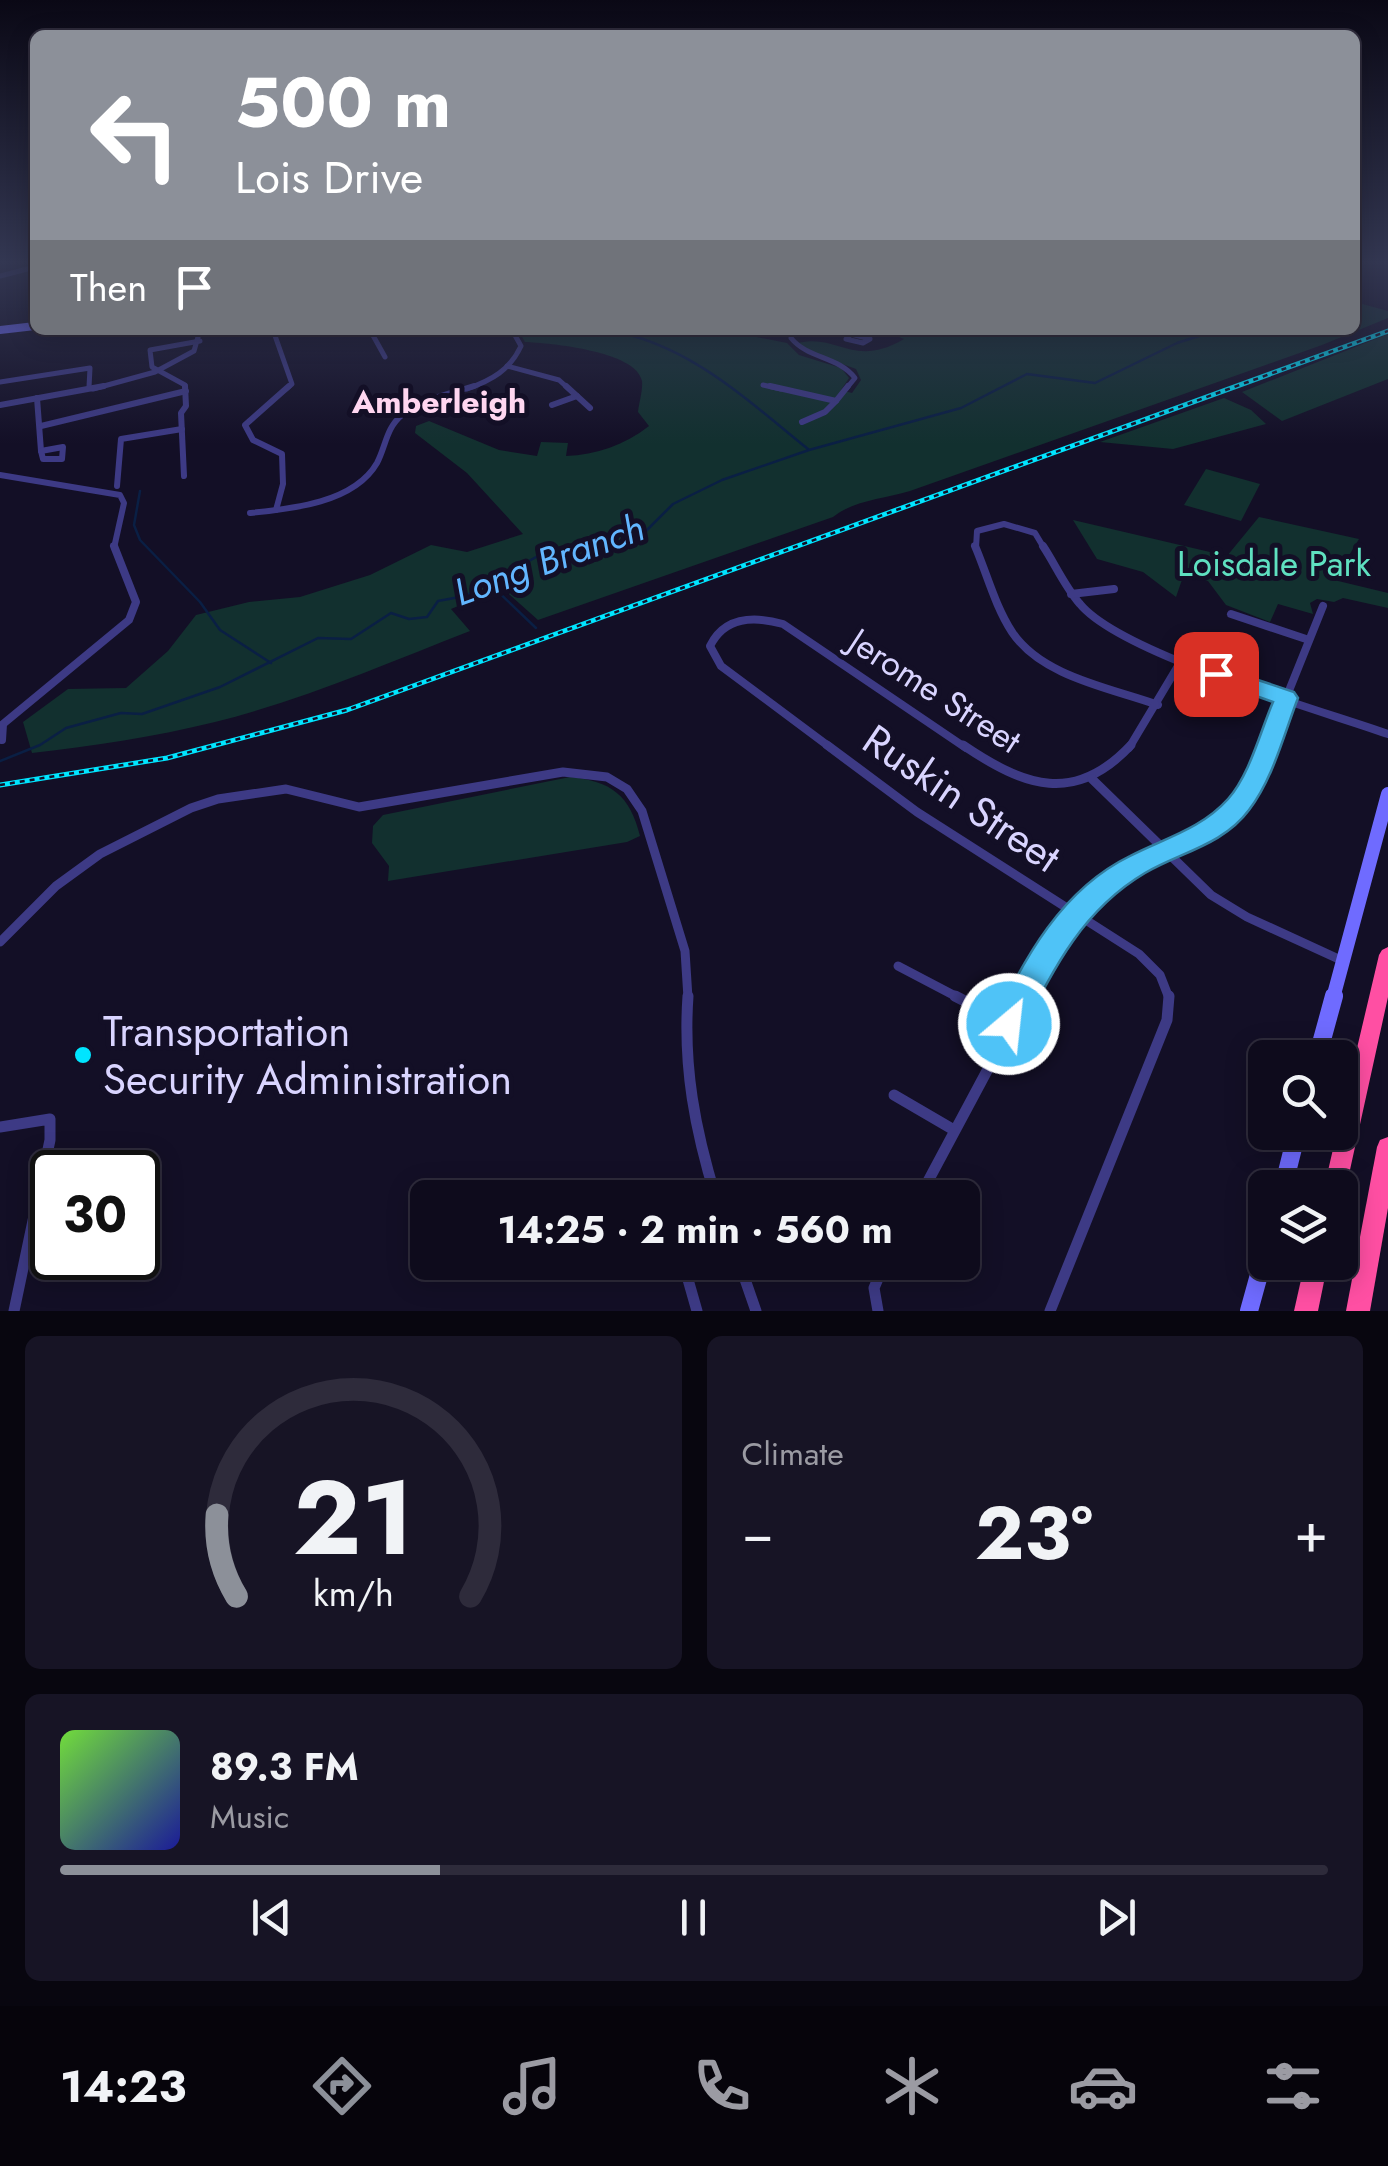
<!DOCTYPE html>
<html lang="en">
<head>
<meta charset="utf-8">
<style>
	body { margin:0; font-family:Jost,sans-serif; background:#171425; color:#f1f3f6; height:100vh; display:flex; flex-direction:column; font-size:38px; white-space:nowrap }
	* { box-sizing:border-box; margin:0 }
	p { font-size:32px; color:#9b9ba3 }
	.icon { flex:none; width:55px; height:55px; fill:none; stroke:currentColor; stroke-width:2; stroke-linecap:round; stroke-linejoin:round }
	.map { position:relative; height:1311px; overflow:hidden }
	.side { display:flex; flex-direction:column; gap:25px; padding:25px; background:#08060f; flex:1 }
	.side>* { flex:none }
	.top-card { position:absolute; left:30px; top:30px; width:1330px; height:305px; border-radius:15px; box-shadow:0 5px 25px #0003,0 0 0 2px #2e2b3b; background:#8c9099; color:#fff; overflow:hidden }
	.tools { position:absolute; left:1248px; top:1040px; display:grid; gap:20px }
	.tools a { display:grid; place-items:center; width:110px; height:110px; border-radius:15px; background:#0e0b1c; box-shadow:0 5px 25px #0003,0 0 0 2px #2e2b3b; font-size:50px }
	.speed { position:absolute; left:30px; top:1150px; display:flex; gap:20px; font-size:50px; font-weight:700; text-align:center }
	.speed>* { display:grid; place-content:center; width:130px; height:130px; border-radius:50%; background:#0e0b1c; box-shadow:0 5px 25px #0003,0 0 0 2px #2e2b3b; line-height:1 }
	.speed .limit { border:5px solid #111; border-radius:15px; background:#fff; color:#111 }
	.pin { position:absolute; display:grid; place-items:center; width:85px; height:85px; color:#fff; margin:-42px; border-radius:20px; box-shadow:0 5px 15px #0006 }
	.me { position:absolute; width:110px; margin:-55px; rotate:28deg; stroke-linejoin:round; filter:drop-shadow(0 0 8px #0008) }
	.turn { display:flex; align-items:center; gap:35px; height:210px; padding:0 40px; font-size:45px }
	.turn .icon { width:130px; height:130px; stroke-width:2.5 }
	.turn b { display:block; font-size:70px; line-height:85px }
	.then { display:flex; align-items:center; height:95px; padding:0 40px; background:#0003; gap:20px; font-size:38px }
	.big { font-size:75px; font-weight:700; line-height:1.1 }
	.side .tile { flex:1; display:flex; flex-direction:column; justify-content:center; gap:15px; min-width:0; padding:0 35px; border-radius:15px; background:#171425 }
	.side .dial { align-items:center; gap:0 }
	.dial svg { height:260px; overflow:visible; fill:none; stroke:#2e2b3b; stroke-width:7; stroke-linecap:round; text-anchor:middle }
	.dial text { fill:#f1f3f6; stroke:none }
	.song { display:flex; align-items:center; gap:30px }
	.cover { width:120px; height:120px; border-radius:15px; background:linear-gradient(135deg,hsl(100 70% 55%),hsl(240 70% 35%)) }
	.played { height:10px; border-radius:5px; background:linear-gradient(90deg,#8c9099 30%,#2e2b3b 30%) }
	.keys { display:flex; justify-content:space-around; direction:ltr }
	.heat { display:flex; justify-content:space-between; align-items:center; font-size:55px; direction:ltr }
	.side .tiles { flex:1; display:grid; gap:25px; grid-template-columns:1fr 1fr }
	.tile:last-child { grid-column:span 2 }
	.trip { position:absolute; left:410px; top:1180px; width:570px; height:100px; border-radius:15px; background:#0e0b1c; box-shadow:0 5px 25px #0003,0 0 0 2px #2e2b3b; font-weight:700; line-height:100px; text-align:center }
	.tabs { display:flex; height:160px; justify-content:space-around; align-items:center; background:#06040b; color:#9b9ba3 }
	.tabs .icon { width:70px; height:70px }
	.tabs .on { color:#8c9099 }
	.tabs b { font-size:45px; color:#f1f3f6 }
	.map>svg:first-child { display:block }
	.green { fill:#12302f }
	.lines { fill:none; stroke-linecap:round; stroke-linejoin:round }
	.stream { stroke:#0a1f44; stroke-width:2.5 }
	.minor-far4 { stroke:#3d3a85; stroke-width:5 }
	.minor-far3 { stroke:#3d3a85; stroke-width:6 }
	.minor-far2 { stroke:#3d3a85; stroke-width:8 }
	.minor-far1 { stroke:#3d3a85; stroke-width:9 }
	.minor { stroke:#3d3a85; stroke-width:11 }
	.secondary-far2 { stroke:#6f6bff; stroke-width:8 }
	.secondary-far1 { stroke:#6f6bff; stroke-width:14 }
	.secondary { stroke:#6f6bff; stroke-width:18 }
	.motorway { fill:#ff4fa3; fill-rule:evenodd }
	.rail-casing { stroke:#00e5ff; stroke-width:5 }
	.rail { stroke:#130f26; stroke-width:2.5; stroke-dasharray:5; stroke-linecap:butt }
	.route { fill:#4fc3f7; stroke:#337fa1; stroke-width:2.5 }
	.poi-dot { fill:#00e5ff; stroke:#130f26; stroke-width:4 }
	.labels { text-anchor:middle; stroke-width:10; stroke-linejoin:round; paint-order:stroke }
	.far-neighbourhood-label { font-size:32px; font-weight:bold; fill:#ffd6f0; stroke:#130f26 }
	.park-label { font-size:35px; fill:#5fe0c0; stroke:#130f26 }
	.street-label { font-size:35px; fill:#d9d4ff; stroke:#130f26 }
	.water-label { font-size:38px; font-style:italic; fill:#62b6ff; stroke:#130f26 }
	.near-street-label { font-size:42px; fill:#d9d4ff; stroke:#130f26 }
	.near-poi-label { font-size:42px; fill:#d9d4ff; stroke:#130f26; text-anchor:start }
</style>
</head>
<body>
<div class="map">
<svg width="1388" height="1311" viewBox="0 0 1388 1311">
	<rect width="100%" height="100%" fill="#130f26"/>
	<g class="green">
		<path d="M 1355,302 L 1388,311 L 1388,318 L 1322,345 L 910,491 C 884,499 854,500 833,517 L 538,620 L 502,588 L 451,609 L 470,631 C 388,663 300,701 215,722 C 154,737 94,746 32,753 L 23,722 L 68,689 L 126,688 L 168,651 L 196,615 L 249,602 L 300,597 L 370,575 L 431,545 L 467,552 L 523,534 L 467,473 L 415,433 L 416,426 L 429,421 L 499,450 L 537,456 L 541,442 L 568,443 L 566,456 C 596,455 625,445 649,426 L 638,412 C 639,403 643,390 642,381 C 637,351 549,343 525,342 L 518,330 L 662,330 L 668,332 L 665,336 L 673,337 L 722,330 L 787,343 L 799,355 L 841,368 L 849,378 L 841,390 L 852,393 L 861,380 L 856,369 L 810,352 L 798,343 C 838,333 853,369 904,339 L 882,330 L 1355,330 Z"/>
		<polygon points="1388,334 1388,379 1282,421 1242,392"/>
		<polygon points="1224,398 1251,410 1266,424 1173,449 1100,442"/>
		<polygon points="1206,469 1260,484 1241,521 1184,505"/>
		<polygon points="1259,517 1359,539 1334,580 1388,593 1388,608 1343,598 1334,602 1317,599 1310,603 1313,614 1278,604 1270,622 1226,605 1208,581 1184,574 1176,597 1143,572 1097,559 1073,520 1227,556"/>
		<path d="M 570,777 C 611,781 630,795 640,836 L 627,842 L 388,881 L 389,866 L 372,843 L 373,826 L 383,815 Z"/>
	</g>
	<g class="lines">
		<g class="stream">
			<polyline points="1355,265 1361,273 1355,274"/>
			<path d="M 607,330 C 688,343 747,400 808,449"/>
			<polyline points="140,491 134,525 140,540 200,602 220,630 271,663"/>
			<polyline points="490,584 536,628"/>
			<polyline points="0,761 40,745 66,728 121,713 142,714 220,687 318,638 351,639 391,613 409,619 427,617 438,601 465,596 538,556 594,545 627,528 646,531 673,504 722,480 809,450 961,408 1027,374 1095,383 1177,343 1218,330"/>
		</g>
		<g class="minor-far4">
			<polyline points="0,276 35,267"/>
			<polyline points="273,330 292,384 286,389"/>
			<polyline points="370,330 385,357"/>
			<path d="M 792,330 L 791,338 C 808,359 838,356 855,378 L 846,389"/>
			<polyline points="833,330 851,334"/>
			<polyline points="801,334 806,330"/>
			<polygon points="851,334 870,339 863,343 846,339"/>
			<polyline points="507,366 559,380 569,389"/>
			<polyline points="0,382 90,368 89,387"/>
			<polyline points="763,385 781,389"/>
			<polyline points="93,389 155,372 194,351 200,330"/>
			<polyline points="185,389 185,385 152,367 150,350 200,341"/>
			<path d="M 467,389 C 492,380 510,370 521,346 L 512,330"/>
		</g>
		<g class="minor-far3">
			<polyline points="566,386 590,408"/>
			<polyline points="770,386 836,401 848,386"/>
			<polyline points="37,398 41,451"/>
			<polyline points="0,405 104,386"/>
			<polyline points="552,405 577,396"/>
			<polyline points="802,422 825,412 836,401"/>
			<polyline points="41,426 186,391"/>
			<polygon points="63,447 62,459 43,459 41,451"/>
			<polyline points="0,475 120,495 124,503 114,548"/>
			<polyline points="184,476 181,413 186,406 185,386"/>
			<polyline points="117,486 121,439 182,429"/>
			<polyline points="276,510 283,484 282,454 253,440 245,425 289,386"/>
			<path d="M 250,513 C 291,509 354,503 377,463 C 386,446 386,428 402,415 C 422,399 450,394 474,386"/>
			<polyline points="976,548 977,531 1004,524 1035,533 1044,548"/>
		</g>
		<g class="minor-far2">
			<path d="M 975,546 C 987,574 995,606 1012,632 C 1042,677 1111,688 1158,705"/>
			<path d="M 1043,546 C 1055,564 1065,587 1080,604 C 1121,654 1320,710 1388,734"/>
			<polyline points="1071,594 1114,589"/>
			<polyline points="1231,614 1309,640"/>
			<polyline points="2,740 3,724 129,620 136,602 114,546"/>
			<path d="M 831,748 L 721,666 L 710,646 C 725,616 754,616 783,624 L 966,748"/>
			<polyline points="1129,748 1181,661"/>
			<polyline points="1266,748 1323,606"/>
		</g>
		<g class="minor-far1">
			<polyline points="827,745 917,812 1139,954 1160,975 1169,998"/>
			<path d="M 963,745 C 1025,787 1075,805 1131,745"/>
			<polyline points="1092,779 1211,895 1247,917 1343,961"/>
			<polyline points="0,942 56,886 100,854 191,808 218,799 286,789 359,807 563,772 607,777 627,789 642,811 685,951 688,998"/>
			<polyline points="898,966 959,998"/>
			<polyline points="1026,998 1065,924 1112,880 1209,832 1239,804 1267,745"/>
		</g>
		<g class="minor">
			<path d="M 688,996 C 683,1067 695,1130 716,1198"/>
			<polyline points="955,996 1009,1024"/>
			<polyline points="894,1095 954,1130"/>
			<polyline points="0,1127 50,1119 50,1140 14,1311"/>
			<polyline points="919,1198 1027,996"/>
			<polyline points="683,1262 697,1311"/>
			<polyline points="739,1262 756,1311"/>
			<polyline points="878,1311 874,1288 885,1262"/>
			<polyline points="1050,1311 1167,1020 1169,996"/>
		</g>
		<polyline class="secondary-far2" points="0,330 35,326"/>
		<polyline class="secondary-far1" points="1333,998 1388,794"/>
		<g class="secondary">
			<polyline points="1317,1058 1334,996"/>
			<polyline points="1283,1188 1297,1132"/>
			<polyline points="1249,1311 1265,1253"/>
		</g>
		<g class="motorway">
			<polygon points="1388,947 1388,997 1346,1188 1340,1197 1340,1188 1324,1188 1337,1132 1340,1132 1340,1120 1379,955 1382,950"/>
			<polygon points="1388,1137 1388,1208 1370,1311 1346,1311 1377,1147 1380,1140"/>
			<polygon points="1305,1262 1328,1262 1318,1311 1294,1311"/>
		</g>
		<defs>
			<polyline id="rail" points="0,785 167,758 347,710 1388,331"/>
		</defs>
		<use href="#rail" class="rail-casing"/>
		<use href="#rail" class="rail"/>
	</g>
	<linearGradient id="sky" x2="0" y2="1"><stop stop-color="#0a0815"/><stop offset="0.59" stop-color="#333752"/><stop offset="1" stop-color="#333752" stop-opacity="0"/></linearGradient>
	<rect width="1388" height="444" fill="url(#sky)"/>
	<path class="route" d="M 1216,666 L 1294,692 L 1298,698 C 1284,734 1273,779 1249,810 C 1223,845 1181,852 1145,873 C 1081,911 1053,970 1021,1034 L 1009,1038 L 998,1034 L 993,1024 C 1024,958 1062,889 1130,856 C 1165,838 1201,829 1228,799 C 1250,774 1260,732 1273,702 L 1208,679 L 1205,674 L 1208,668 Z"/>
	<circle class="poi-dot" cx="83" cy="1055" r="10"/>
	<g class="labels">
		<g class="far-neighbourhood-label">
			<text x="439" y="413">Amberleigh</text>
		</g>
		<g class="park-label">
			<text x="1274" y="576">Loisdale Park</text>
		</g>
		<g class="street-label">
			<text transform="translate(935 691) rotate(33)" y="12">Jerome Street</text>
		</g>
		<g class="water-label">
			<text transform="translate(549 560) rotate(-20)" y="13">Long Branch</text>
		</g>
		<g class="near-street-label">
			<text transform="translate(962 798) rotate(34)" y="15">Ruskin Street</text>
		</g>
		<g class="near-poi-label">
			<text x="103" y="1046">Transportation<tspan x="103" dy="48">Security Administration</tspan></text>
		</g>
	</g>
</svg>
<div class="tools">
<a><svg class="icon" aria-label="search" viewBox="0 0 24 24"><circle cx="10" cy="10" r="6"/><path d="M15 15l6 6"/></svg></a>
<a><svg class="icon" aria-label="layers" viewBox="0 0 24 24"><path d="M12 4l9 5-9 5-9-5zM3 14l9 5 9-5"/></svg></a>
</div>
<div class="speed"><div class="limit">30</div></div>
<div class="pin" style="left:1216px;top:674px;background:#d93025"><svg class="icon" aria-label="arrive" viewBox="0 0 24 24"><path d="M6 21V4h12l-3 4 3 4H6"/></svg></div>
<svg class="me" style="left:1009px;top:1024px" viewBox="-20 -20 40 40"><circle r="17" fill="#4fc3f7" stroke="#fff" stroke-width="3"/><path d="M0-11L8 9 0 5-8 9z" fill="#fff"/></svg>
<div class="trip">14:25 · 2 min · 560 m</div>
<div class="top-card">
<div class="turn"><svg class="icon" aria-label="left" viewBox="0 0 24 24"><path d="M17 20v-9H6M10 6l-5 5 5 5"/></svg><div><b>500 m</b>Lois Drive</div></div>
<div class="then">Then<svg class="icon" aria-label="arrive" viewBox="0 0 24 24"><path d="M6 21V4h12l-3 4 3 4H6"/></svg></div>
</div>
</div>
<section class="side">
<div class="tiles">
<div class="tile dial"><svg viewBox="0 0 100 80">
<path d="M14 69A42 42 0 1 1 86 69"/>
<path d="M14 69A42 42 0 0 1 8 44" stroke="#8c9099"/>
<text x="50" y="56" font-size="32" font-weight="700">21</text>
<text x="50" y="72" font-size="11">km/h</text>
</svg></div>
<div class="tile"><p>Climate</p>
<div class="heat"><a>−</a><b class="big">23°</b><a>+</a></div>
</div>
<div class="tile">
<div class="song"><i class="cover"></i><div><b>89.3 FM</b><p>Music</p></div></div>
<div class="played"></div>
<div class="keys"><svg class="icon" aria-label="previous" viewBox="0 0 24 24"><path d="M18 5L8 12l10 7zM5 5v14"/></svg><svg class="icon" aria-label="pause" viewBox="0 0 24 24"><path d="M8 5v14M16 5v14"/></svg><svg class="icon" aria-label="next" viewBox="0 0 24 24"><path d="M6 5l10 7-10 7zM19 5v14"/></svg></div>
</div>
</div>
</section>
<nav class="tabs">
<b>14:23</b>
<svg class="icon on" aria-label="directions" viewBox="0 0 24 24"><path d="M12 3l9 9-9 9-9-9zM9 14v-3h6M13 9l2 2-2 2"/></svg>
<svg class="icon" aria-label="music" viewBox="0 0 24 24"><path d="M9 18V5l10-2v13"/><circle cx="6" cy="18" r="3"/><circle cx="16" cy="16" r="3"/></svg>
<svg class="icon" aria-label="phone" viewBox="0 0 24 24"><path d="M5 4h4l2 5-3 2q2 4 5 5l2-3 5 2v4C11 20 4 13 5 4z"/></svg>
<svg class="icon" aria-label="climate" viewBox="0 0 24 24"><path d="M12 3v18M4 7l16 10M4 17L20 7"/></svg>
<svg class="icon" aria-label="car" viewBox="0 0 24 24"><path d="M5 17H2v-5l4-1 3-4h7l3 4 3 1v5h-3M9 17h6M6 11h13"/><circle cx="7" cy="17" r="2"/><circle cx="17" cy="17" r="2"/></svg>
<svg class="icon" aria-label="filters" viewBox="0 0 24 24"><path d="M4 7h16M4 17h16"/><circle cx="9" cy="7" r="2"/><circle cx="15" cy="17" r="2"/></svg>
</nav>
</body>
</html>
